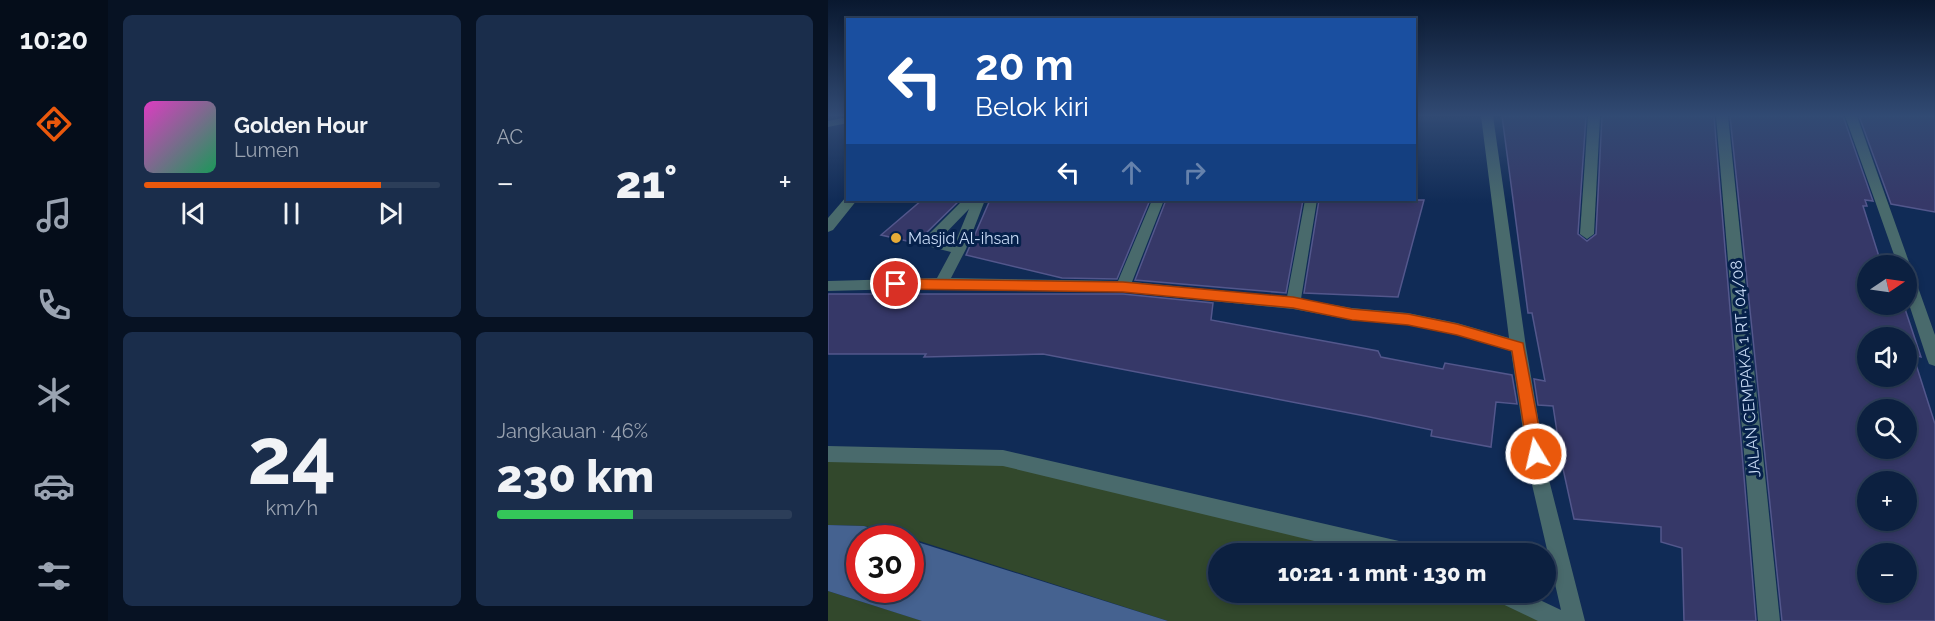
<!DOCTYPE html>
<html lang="id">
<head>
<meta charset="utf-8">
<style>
	body { margin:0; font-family:Raleway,sans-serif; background:#1a2d4b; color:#f1f3f6; height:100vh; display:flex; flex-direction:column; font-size:22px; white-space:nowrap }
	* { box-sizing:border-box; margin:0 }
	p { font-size:20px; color:#9aa3b1 }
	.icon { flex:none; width:33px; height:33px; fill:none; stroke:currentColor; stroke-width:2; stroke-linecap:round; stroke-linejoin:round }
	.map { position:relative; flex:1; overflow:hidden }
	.side { display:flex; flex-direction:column; gap:15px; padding:15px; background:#071223; width:720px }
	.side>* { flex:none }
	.hud { position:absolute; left:18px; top:18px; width:570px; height:183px; border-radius:0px; box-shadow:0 3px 9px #0003,0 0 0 2px #2c3e59; background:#1a4fa0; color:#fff; overflow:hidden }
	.needle { width:39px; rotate:77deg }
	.tools { position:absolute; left:1029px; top:255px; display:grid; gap:12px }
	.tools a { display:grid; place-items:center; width:60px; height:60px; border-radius:50%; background:#0c2040; box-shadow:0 3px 9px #0003,0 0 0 2px #2c3e59; font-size:30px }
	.speed { position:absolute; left:18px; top:525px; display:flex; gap:12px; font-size:30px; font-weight:700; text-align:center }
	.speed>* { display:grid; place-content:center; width:78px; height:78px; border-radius:50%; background:#0c2040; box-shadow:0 3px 9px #0003,0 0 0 2px #2c3e59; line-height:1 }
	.speed .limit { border:9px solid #d22; background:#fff; color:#111 }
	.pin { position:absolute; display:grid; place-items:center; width:51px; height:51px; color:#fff; margin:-26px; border:3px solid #fff; border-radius:50%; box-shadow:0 2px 6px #0007 }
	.me { position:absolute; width:66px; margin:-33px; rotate:351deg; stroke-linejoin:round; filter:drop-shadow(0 0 4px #0008) }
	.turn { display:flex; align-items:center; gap:21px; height:126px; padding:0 30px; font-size:27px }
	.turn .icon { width:78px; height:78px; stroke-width:2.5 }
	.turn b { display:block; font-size:42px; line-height:51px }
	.lanes { display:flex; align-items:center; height:57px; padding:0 30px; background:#0003; justify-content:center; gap:30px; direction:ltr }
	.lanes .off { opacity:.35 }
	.big { font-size:45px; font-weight:800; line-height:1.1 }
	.side .tile { flex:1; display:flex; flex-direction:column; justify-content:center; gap:9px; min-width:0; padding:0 21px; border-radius:9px; background:#1a2d4b }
	.side .dial { align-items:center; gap:0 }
	.dial b { font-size:78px; line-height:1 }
	.song { display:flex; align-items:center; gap:18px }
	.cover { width:72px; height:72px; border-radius:9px; background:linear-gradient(135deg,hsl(310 70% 55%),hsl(150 70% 35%)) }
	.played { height:6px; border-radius:3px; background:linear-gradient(90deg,#ea580c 80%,#2c3e59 80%) }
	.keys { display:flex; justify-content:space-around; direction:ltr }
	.heat { display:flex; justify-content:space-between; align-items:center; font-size:33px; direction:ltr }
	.charge { height:9px; border-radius:4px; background:linear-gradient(90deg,#34c759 46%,#2c3e59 0) }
	.side .tiles { flex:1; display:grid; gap:15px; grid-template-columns:repeat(2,1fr) }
	.trip { position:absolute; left:380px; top:543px; width:348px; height:60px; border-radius:30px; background:#0c2040; box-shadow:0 3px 9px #0003,0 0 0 2px #2c3e59; font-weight:800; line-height:60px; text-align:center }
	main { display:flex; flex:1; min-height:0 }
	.menu { display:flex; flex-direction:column; width:108px; justify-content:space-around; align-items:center; background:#050d1a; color:#9aa3b1 }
	.menu .icon { width:42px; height:42px }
	.menu .selected { color:#ea580c }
	.menu b { font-size:27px; color:#f1f3f6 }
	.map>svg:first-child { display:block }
	.green { fill:#32482c }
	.water { fill:#456290 }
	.building { fill:#363868; stroke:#53578c; stroke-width:1.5; fill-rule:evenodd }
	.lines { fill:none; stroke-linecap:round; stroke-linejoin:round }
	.minor { fill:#496a6c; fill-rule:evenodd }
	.route { fill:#ea580c; stroke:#983908; stroke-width:1.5 }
	.poi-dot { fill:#e8ab37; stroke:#06214b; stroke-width:2 }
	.labels { text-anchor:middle; stroke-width:6; stroke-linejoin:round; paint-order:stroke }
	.poi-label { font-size:16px; fill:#c9dbf6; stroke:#06214b; text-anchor:start }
	.street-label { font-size:16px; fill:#c9dbf6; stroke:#06214b }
</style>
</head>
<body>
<main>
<nav class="menu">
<b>10:20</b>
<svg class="icon selected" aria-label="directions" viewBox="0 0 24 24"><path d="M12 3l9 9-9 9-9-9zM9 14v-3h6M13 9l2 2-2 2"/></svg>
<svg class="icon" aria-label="music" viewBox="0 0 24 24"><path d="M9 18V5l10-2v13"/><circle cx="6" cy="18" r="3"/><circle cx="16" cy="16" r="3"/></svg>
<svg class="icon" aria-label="phone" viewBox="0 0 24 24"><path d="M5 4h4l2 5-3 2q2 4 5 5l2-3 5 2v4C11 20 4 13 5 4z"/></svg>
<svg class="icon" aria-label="climate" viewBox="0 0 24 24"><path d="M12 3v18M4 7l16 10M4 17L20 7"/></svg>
<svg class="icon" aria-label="car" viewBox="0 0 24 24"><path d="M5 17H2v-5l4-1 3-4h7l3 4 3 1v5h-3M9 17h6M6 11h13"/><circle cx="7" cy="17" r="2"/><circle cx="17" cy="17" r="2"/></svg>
<svg class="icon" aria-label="filters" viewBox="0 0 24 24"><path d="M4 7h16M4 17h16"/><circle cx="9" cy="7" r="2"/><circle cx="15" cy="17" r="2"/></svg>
</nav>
<section class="side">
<div class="tiles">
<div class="tile">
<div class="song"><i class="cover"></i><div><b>Golden Hour</b><p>Lumen</p></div></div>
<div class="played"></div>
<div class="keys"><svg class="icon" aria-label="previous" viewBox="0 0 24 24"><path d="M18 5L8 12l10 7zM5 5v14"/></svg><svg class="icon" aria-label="pause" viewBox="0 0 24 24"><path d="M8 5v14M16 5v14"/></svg><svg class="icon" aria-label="next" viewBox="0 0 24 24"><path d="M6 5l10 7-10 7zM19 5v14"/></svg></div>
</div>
<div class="tile"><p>AC</p>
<div class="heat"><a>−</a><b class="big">21°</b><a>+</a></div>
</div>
<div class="tile dial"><b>24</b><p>km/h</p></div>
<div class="tile"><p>Jangkauan · 46%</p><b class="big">230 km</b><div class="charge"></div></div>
</div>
</section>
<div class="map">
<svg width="1107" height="621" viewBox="0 0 1107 621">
	<rect width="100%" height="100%" fill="#102b56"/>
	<g class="green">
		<polygon points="0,454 175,458 584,553 390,554 390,592 671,593 734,621 340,621 82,538 37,526 0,525"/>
		<polygon points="0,591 95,621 0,621"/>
	</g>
	<polygon class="water" points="0,525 36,526 77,538 32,538 32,590 82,590 83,540 340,621 94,621 0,591"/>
	<g class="building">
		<polygon points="674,116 758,116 750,234 759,241 768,234 774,116 886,116 928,621 856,621 854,548 833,542 833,527 746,519 734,464 725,406 710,405 706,379 717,381 704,313 700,313"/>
		<path d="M 902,116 L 1015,116 L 1045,201 L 1037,200 L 1039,206 L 1035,206 L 1054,266 L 1040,266 L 1040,304 L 1072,304 L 1073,308 L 1077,309 L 1093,357 L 1085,355 L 1107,424 L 1107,621 L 954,621 ZM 1040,338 L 1078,338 L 1078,376 L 1040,376 ZM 1040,410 L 1078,410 L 1078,448 L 1040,448 ZM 1040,482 L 1078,482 L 1078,520 L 1040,520 ZM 1040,554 L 1078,554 L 1078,592 L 1040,592 Z"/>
		<polygon points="1031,116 1107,116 1107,212 1063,204"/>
		<polygon points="94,200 131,201 91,240 92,244 53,235"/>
		<polygon points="162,200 322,200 289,279 234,278 138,255"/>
		<polygon points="338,200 475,200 458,293 307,280"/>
		<polygon points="491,200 596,200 570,297 476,293"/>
		<polygon points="0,294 295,294 385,303 383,320 550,351 553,357 615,369 617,363 684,375 689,404 668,402 663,447 603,436 604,430 537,416 215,354 96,357 98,354 0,354"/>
	</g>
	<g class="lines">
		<g class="minor">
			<path d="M 653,116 L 665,116 L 698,347 L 720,476 L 757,621 L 710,621 L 664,599 L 661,592 L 695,592 L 733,610 L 702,476 L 683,351 L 629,335 L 580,325 L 524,320 L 465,309 L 295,292 L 113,288 L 0,291 L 0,281 L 109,278 L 123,252 L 95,245 L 93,242 L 135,200 L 157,200 L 138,249 L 123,278 L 290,281 L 324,200 L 336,200 L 304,282 L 459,297 L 477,200 L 489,200 L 473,299 L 524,308 L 580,313 L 629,323 L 681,338 ZM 141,209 L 127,243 L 111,240 Z"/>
			<polygon points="760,116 772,116 766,234 759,239 752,234"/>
			<polygon points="888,116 900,116 952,621 930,621"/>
			<polygon points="1017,116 1029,116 1107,335 1107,366 1101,364 1099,359 1078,295 1078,266 1070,266"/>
			<polygon points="20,117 20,123 0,127 0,121"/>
			<polygon points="18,197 20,200 29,200 5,230 0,232 0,218"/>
			<polygon points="0,446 175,450 584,544 591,547 594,554 540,554 175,466 0,462"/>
		</g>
	</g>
	<linearGradient id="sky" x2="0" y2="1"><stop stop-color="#09182f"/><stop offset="0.57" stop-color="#314a73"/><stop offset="1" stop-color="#314a73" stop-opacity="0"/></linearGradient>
	<rect width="1107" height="203" fill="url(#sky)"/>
	<polygon class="route" points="68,279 295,282 465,297 524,309 580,314 629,324 695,343 716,454 714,460 708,462 702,460 700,454 684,351 629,335 580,325 524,320 465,308 295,292 68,289 61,284"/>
	<circle class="poi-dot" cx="68" cy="238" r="6"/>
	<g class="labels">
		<g class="poi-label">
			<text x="80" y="244">Masjid Al-ihsan</text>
		</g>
		<g class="street-label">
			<text transform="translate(917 369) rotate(-95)" y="6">JALAN CEMPAKA 1 RT. 04/08</text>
		</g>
	</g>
</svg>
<div class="tools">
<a><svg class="needle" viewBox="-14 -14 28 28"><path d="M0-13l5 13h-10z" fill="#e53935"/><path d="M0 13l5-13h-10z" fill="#9aa3b1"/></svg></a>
<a><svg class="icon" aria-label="sound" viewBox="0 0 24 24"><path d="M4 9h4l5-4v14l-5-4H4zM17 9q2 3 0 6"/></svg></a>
<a><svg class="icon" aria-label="search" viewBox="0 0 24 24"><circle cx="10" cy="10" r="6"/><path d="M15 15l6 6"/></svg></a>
<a>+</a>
<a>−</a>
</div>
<div class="speed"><div class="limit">30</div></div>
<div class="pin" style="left:68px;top:284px;background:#d93025"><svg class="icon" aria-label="arrive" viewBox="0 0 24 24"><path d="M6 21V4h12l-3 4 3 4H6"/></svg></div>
<svg class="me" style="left:708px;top:454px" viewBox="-20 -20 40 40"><circle r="17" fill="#ea580c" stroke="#fff" stroke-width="3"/><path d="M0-11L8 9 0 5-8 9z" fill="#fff"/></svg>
<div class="trip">10:21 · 1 mnt · 130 m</div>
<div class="hud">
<div class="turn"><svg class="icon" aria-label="left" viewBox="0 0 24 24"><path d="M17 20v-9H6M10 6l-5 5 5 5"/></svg><div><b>20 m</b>Belok kiri</div></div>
<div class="lanes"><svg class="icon" aria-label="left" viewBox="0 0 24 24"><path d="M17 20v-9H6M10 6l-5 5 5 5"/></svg><svg class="icon off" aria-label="ahead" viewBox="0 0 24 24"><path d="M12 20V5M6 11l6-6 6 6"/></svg><svg class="icon off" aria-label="right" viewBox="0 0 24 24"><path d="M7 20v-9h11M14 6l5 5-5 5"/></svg></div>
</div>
</div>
</main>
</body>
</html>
